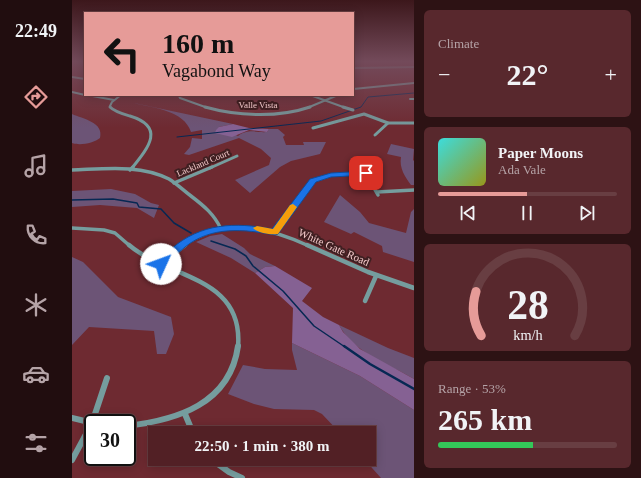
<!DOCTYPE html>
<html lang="en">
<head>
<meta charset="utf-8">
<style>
	body { margin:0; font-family:"Times New Roman",serif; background:#58282d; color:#f1f3f6; height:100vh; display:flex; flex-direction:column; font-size:15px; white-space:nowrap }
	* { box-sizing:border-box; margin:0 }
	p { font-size:13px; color:#b5a3a7 }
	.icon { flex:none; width:22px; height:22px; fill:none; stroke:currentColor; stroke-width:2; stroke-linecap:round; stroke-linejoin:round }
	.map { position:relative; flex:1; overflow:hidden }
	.sheet { display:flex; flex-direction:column; gap:10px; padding:10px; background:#2d1214; width:227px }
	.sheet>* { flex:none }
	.guide { position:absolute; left:12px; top:12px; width:270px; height:84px; border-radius:0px; box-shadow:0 2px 10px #0003,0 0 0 1px #683e42; background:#e69b98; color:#111; overflow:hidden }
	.speed { position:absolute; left:12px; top:414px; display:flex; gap:8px; font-size:20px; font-weight:700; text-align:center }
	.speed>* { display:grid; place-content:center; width:52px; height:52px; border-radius:50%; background:#522025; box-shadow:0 2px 10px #0003,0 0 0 1px #683e42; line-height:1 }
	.speed .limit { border:2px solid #111; border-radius:6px; background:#fff; color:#111 }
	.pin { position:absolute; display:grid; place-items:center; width:34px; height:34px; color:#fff; margin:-17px; border-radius:8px; box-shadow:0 2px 6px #0006 }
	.me { position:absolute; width:44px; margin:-22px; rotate:47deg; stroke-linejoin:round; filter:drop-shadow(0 0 3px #0008) }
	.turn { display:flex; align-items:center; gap:14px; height:84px; padding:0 12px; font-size:18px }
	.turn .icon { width:52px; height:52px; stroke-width:2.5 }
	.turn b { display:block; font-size:28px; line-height:34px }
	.big { font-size:30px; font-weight:600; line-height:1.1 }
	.sheet .tile { flex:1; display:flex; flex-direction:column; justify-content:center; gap:6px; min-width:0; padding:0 14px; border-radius:6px; background:#58282d }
	.sheet .dial { align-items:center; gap:0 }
	.dial svg { height:104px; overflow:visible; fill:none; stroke:#683e42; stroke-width:7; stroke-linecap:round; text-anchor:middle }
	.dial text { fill:#f1f3f6; stroke:none }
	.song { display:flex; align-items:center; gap:12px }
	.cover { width:48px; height:48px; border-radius:6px; background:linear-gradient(135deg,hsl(180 70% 55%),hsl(60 70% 35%)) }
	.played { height:4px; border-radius:2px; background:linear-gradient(90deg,#e69b98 50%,#683e42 50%) }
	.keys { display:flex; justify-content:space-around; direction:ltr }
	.heat { display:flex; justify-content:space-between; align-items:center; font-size:22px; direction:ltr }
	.charge { height:6px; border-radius:3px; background:linear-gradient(90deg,#34c759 53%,#683e42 0) }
	.trip { position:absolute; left:76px; top:426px; width:228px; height:40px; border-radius:0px; background:#522025; box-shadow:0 2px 10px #0003,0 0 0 1px #683e42; font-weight:600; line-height:40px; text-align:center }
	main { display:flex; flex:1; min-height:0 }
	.tabs { display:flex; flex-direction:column; width:72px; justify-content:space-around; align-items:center; background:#210d0f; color:#b5a3a7 }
	.tabs .icon { width:28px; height:28px }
	.tabs .on { color:#e69b98 }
	.tabs b { font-size:18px; color:#f1f3f6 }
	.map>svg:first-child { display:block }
	.green { fill:#6c5476 }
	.forest { fill:#856193 }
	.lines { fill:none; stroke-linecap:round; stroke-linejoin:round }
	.stream-far2 { stroke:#062853; stroke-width:1 }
	.stream-far1 { stroke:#062853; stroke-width:1.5 }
	.stream { stroke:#062853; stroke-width:2.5 }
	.minor-far4 { stroke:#759d9e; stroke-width:2 }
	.minor-far3 { stroke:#759d9e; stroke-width:3 }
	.minor-far2 { stroke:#759d9e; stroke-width:3.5 }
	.minor-far1 { stroke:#759d9e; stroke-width:4.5 }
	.minor { stroke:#759d9e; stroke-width:6 }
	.route { fill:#1a73e8; stroke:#114b97 }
	.slow { fill:#f59e0b }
	.labels { text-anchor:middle; stroke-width:4; stroke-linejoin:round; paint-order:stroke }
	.far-street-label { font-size:9px; fill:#f3c9ca; stroke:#3f1f21 }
	.street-label { font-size:11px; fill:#f3c9ca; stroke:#3f1f21 }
</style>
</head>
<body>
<main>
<nav class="tabs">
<b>22:49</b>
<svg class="icon on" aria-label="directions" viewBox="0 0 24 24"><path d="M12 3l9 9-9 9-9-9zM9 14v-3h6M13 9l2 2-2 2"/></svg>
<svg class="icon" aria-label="music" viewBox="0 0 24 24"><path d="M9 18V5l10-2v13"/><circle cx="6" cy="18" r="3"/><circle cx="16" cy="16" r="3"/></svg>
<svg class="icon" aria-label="phone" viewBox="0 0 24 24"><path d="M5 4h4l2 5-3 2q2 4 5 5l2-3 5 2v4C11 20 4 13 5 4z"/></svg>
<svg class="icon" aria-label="climate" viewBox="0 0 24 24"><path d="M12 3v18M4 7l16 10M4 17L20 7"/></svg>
<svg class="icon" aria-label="car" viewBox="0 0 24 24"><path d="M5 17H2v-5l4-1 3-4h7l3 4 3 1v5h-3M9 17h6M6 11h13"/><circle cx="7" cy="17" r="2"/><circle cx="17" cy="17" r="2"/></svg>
<svg class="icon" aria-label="filters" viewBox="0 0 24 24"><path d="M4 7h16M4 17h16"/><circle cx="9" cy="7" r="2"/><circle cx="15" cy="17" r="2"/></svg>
</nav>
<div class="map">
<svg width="342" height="478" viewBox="0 0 342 478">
	<rect width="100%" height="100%" fill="#6e2a31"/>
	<g class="green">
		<path d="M 62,103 L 161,124 L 147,127 L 166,136 C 177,128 184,133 195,132 L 197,129 L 206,129 L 213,135 L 211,137 L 214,145 L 232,145 L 231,142 L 254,142 L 248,154 L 219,161 L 208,167 L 178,193 L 163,180 L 197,165 L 199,158 L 189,149 L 167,138 L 117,155 L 112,154 L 118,147 L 120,138 L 130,139 L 130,130 L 119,132 C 112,110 81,108 62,103 Z"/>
		<path d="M 0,114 C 11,119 32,122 28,138 C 22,143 8,146 0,143 Z"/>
		<path d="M 319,144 L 342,149 L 341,160 L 342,161 L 342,185 L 339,185 C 333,177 327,168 329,157 L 315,154 Z"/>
		<polygon points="39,189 63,194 79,203 87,205 82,218 65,208 28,205 0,207 0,191"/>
		<polygon points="268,195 288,212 297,223 334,233 339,212 342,209 342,262 311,252 310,246 282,232 279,234 252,222"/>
		<polygon points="150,234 172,248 178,254 203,266 193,267 183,273 159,258 124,242 138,236"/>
		<polygon points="0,257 11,262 46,297 99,317 102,334 94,354 85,354 82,331 17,327 0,345"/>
		<path d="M 267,325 L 316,348 L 342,358 L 342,379 C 317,364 282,353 267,325 Z"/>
		<polygon points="220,343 288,376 342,410 342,478 309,478 292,459 297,459 297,433 268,433 250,414 242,410 202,409 182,404 156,394 171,365 193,369 225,370 220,350"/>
	</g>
	<g class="forest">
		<polygon points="161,124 177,128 197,129 195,132 177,130 160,137 143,133 144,130 147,127"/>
		<polygon points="203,266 240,288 230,301 251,317 267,325 271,332 288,349 342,379 342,410 288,376 220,343 221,308 183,273 193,267"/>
	</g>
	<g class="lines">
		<polyline class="stream-far2" points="105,137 249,121 289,107 296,97 342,93"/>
		<g class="stream-far1">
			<polyline points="0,200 41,199 65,203 67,207 89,209 102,223 119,233"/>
			<polyline points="139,241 163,249 174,256 181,266 211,291 242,326 273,347"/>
		</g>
		<polyline class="stream" points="272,346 298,364 342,389"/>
		<g class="minor-far4">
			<polyline points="281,68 342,67"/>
			<polyline points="0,77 13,79"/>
			<polyline points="281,89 342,83"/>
			<polyline points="0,92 13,95"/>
			<polyline points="15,95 42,100"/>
			<polyline points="110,95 107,96 108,98 136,108"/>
			<polyline points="238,95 274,108"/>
			<polyline points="338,99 342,99"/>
			<polyline points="39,108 38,106 40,102 49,95"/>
			<polyline points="235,108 266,95"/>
		</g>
		<g class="minor-far3">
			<path d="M 38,107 C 43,112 51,114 58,116 C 94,127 76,148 60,168"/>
			<path d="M 133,107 C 165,116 206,118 238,107"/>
			<polyline points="271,107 281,110"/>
			<polyline points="241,128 292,114 316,123 342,123"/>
			<polyline points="303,135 316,123"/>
			<polyline points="288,163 291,168"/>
			<polyline points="138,168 165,156"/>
		</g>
		<g class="minor-far2">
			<polyline points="290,167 306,195"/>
			<path d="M 0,170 C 31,169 68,164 97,179 C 105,184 111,190 119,196 C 132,206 142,214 149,229"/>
			<polyline points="58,170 61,167"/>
			<polyline points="102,183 140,167"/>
			<polyline points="305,192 342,190"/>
			<polyline points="0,228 32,230 43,233 58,246"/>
			<polyline points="203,232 241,181 259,175 294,173"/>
			<path d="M 111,246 C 151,217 196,227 237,246"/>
		</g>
		<g class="minor-far1">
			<path d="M 57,245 C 97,279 172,276 166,347"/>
			<polyline points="235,245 296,272 342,288"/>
			<polyline points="89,264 113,245"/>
			<polyline points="293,301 304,276"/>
		</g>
		<g class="minor">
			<polyline points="113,414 121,433"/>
			<polyline points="0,418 21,423"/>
			<path d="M 55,426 C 105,420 158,404 166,346"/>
			<polyline points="139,459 157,472 170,478"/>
			<polyline points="0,460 20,423 35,378"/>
		</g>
	</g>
	<linearGradient id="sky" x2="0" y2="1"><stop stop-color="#3c171b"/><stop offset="0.48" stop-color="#734a5a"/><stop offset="1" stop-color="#734a5a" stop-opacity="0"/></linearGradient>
	<rect width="342" height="128" fill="url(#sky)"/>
	<path class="route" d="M 294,171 L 296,171 L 296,175 L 259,177 L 244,182 L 206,234 L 203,235 C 172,229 139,226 113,247 C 106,253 99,260 92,267 L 89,268 L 84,264 C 88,258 94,254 99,249 C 129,223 163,222 200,229 L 238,179 L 259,173 Z"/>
	<path class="slow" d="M 221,204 L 225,207 L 206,234 C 199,235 186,233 181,228 L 185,226 L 201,229 L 218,205 Z"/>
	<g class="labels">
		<g class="far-street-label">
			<text x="186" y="108">Valle Vista</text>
			<text transform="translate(131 163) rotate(-23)" y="3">Lackland Court</text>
		</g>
		<g class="street-label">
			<text transform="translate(262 247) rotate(24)" y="4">White Gate Road</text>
		</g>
	</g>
</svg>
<div class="speed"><div class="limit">30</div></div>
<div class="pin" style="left:294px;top:173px;background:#d93025"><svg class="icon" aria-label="arrive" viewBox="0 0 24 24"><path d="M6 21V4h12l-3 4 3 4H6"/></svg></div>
<svg class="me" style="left:89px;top:264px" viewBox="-20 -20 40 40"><circle r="19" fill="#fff"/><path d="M0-13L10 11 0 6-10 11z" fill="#1a73e8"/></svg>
<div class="trip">22:50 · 1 min · 380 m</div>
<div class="guide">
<div class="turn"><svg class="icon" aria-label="left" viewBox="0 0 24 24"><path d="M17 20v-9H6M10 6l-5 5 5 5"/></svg><div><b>160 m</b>Vagabond Way</div></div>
</div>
</div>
<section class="sheet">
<div class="tile"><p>Climate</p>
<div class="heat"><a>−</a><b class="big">22°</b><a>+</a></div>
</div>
<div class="tile">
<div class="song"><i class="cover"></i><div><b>Paper Moons</b><p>Ada Vale</p></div></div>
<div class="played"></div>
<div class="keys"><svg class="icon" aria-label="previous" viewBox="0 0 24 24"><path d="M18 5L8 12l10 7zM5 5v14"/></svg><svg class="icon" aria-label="pause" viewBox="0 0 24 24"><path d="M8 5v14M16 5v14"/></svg><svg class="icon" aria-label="next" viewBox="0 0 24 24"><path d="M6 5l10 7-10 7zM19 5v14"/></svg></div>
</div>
<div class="tile dial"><svg viewBox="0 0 100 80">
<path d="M14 69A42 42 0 1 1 86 69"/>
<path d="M14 69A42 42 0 0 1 10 35" stroke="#e69b98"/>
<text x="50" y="56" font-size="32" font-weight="700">28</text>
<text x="50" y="72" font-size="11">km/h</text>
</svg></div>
<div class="tile"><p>Range · 53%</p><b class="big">265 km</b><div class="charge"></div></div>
</section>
</main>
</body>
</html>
